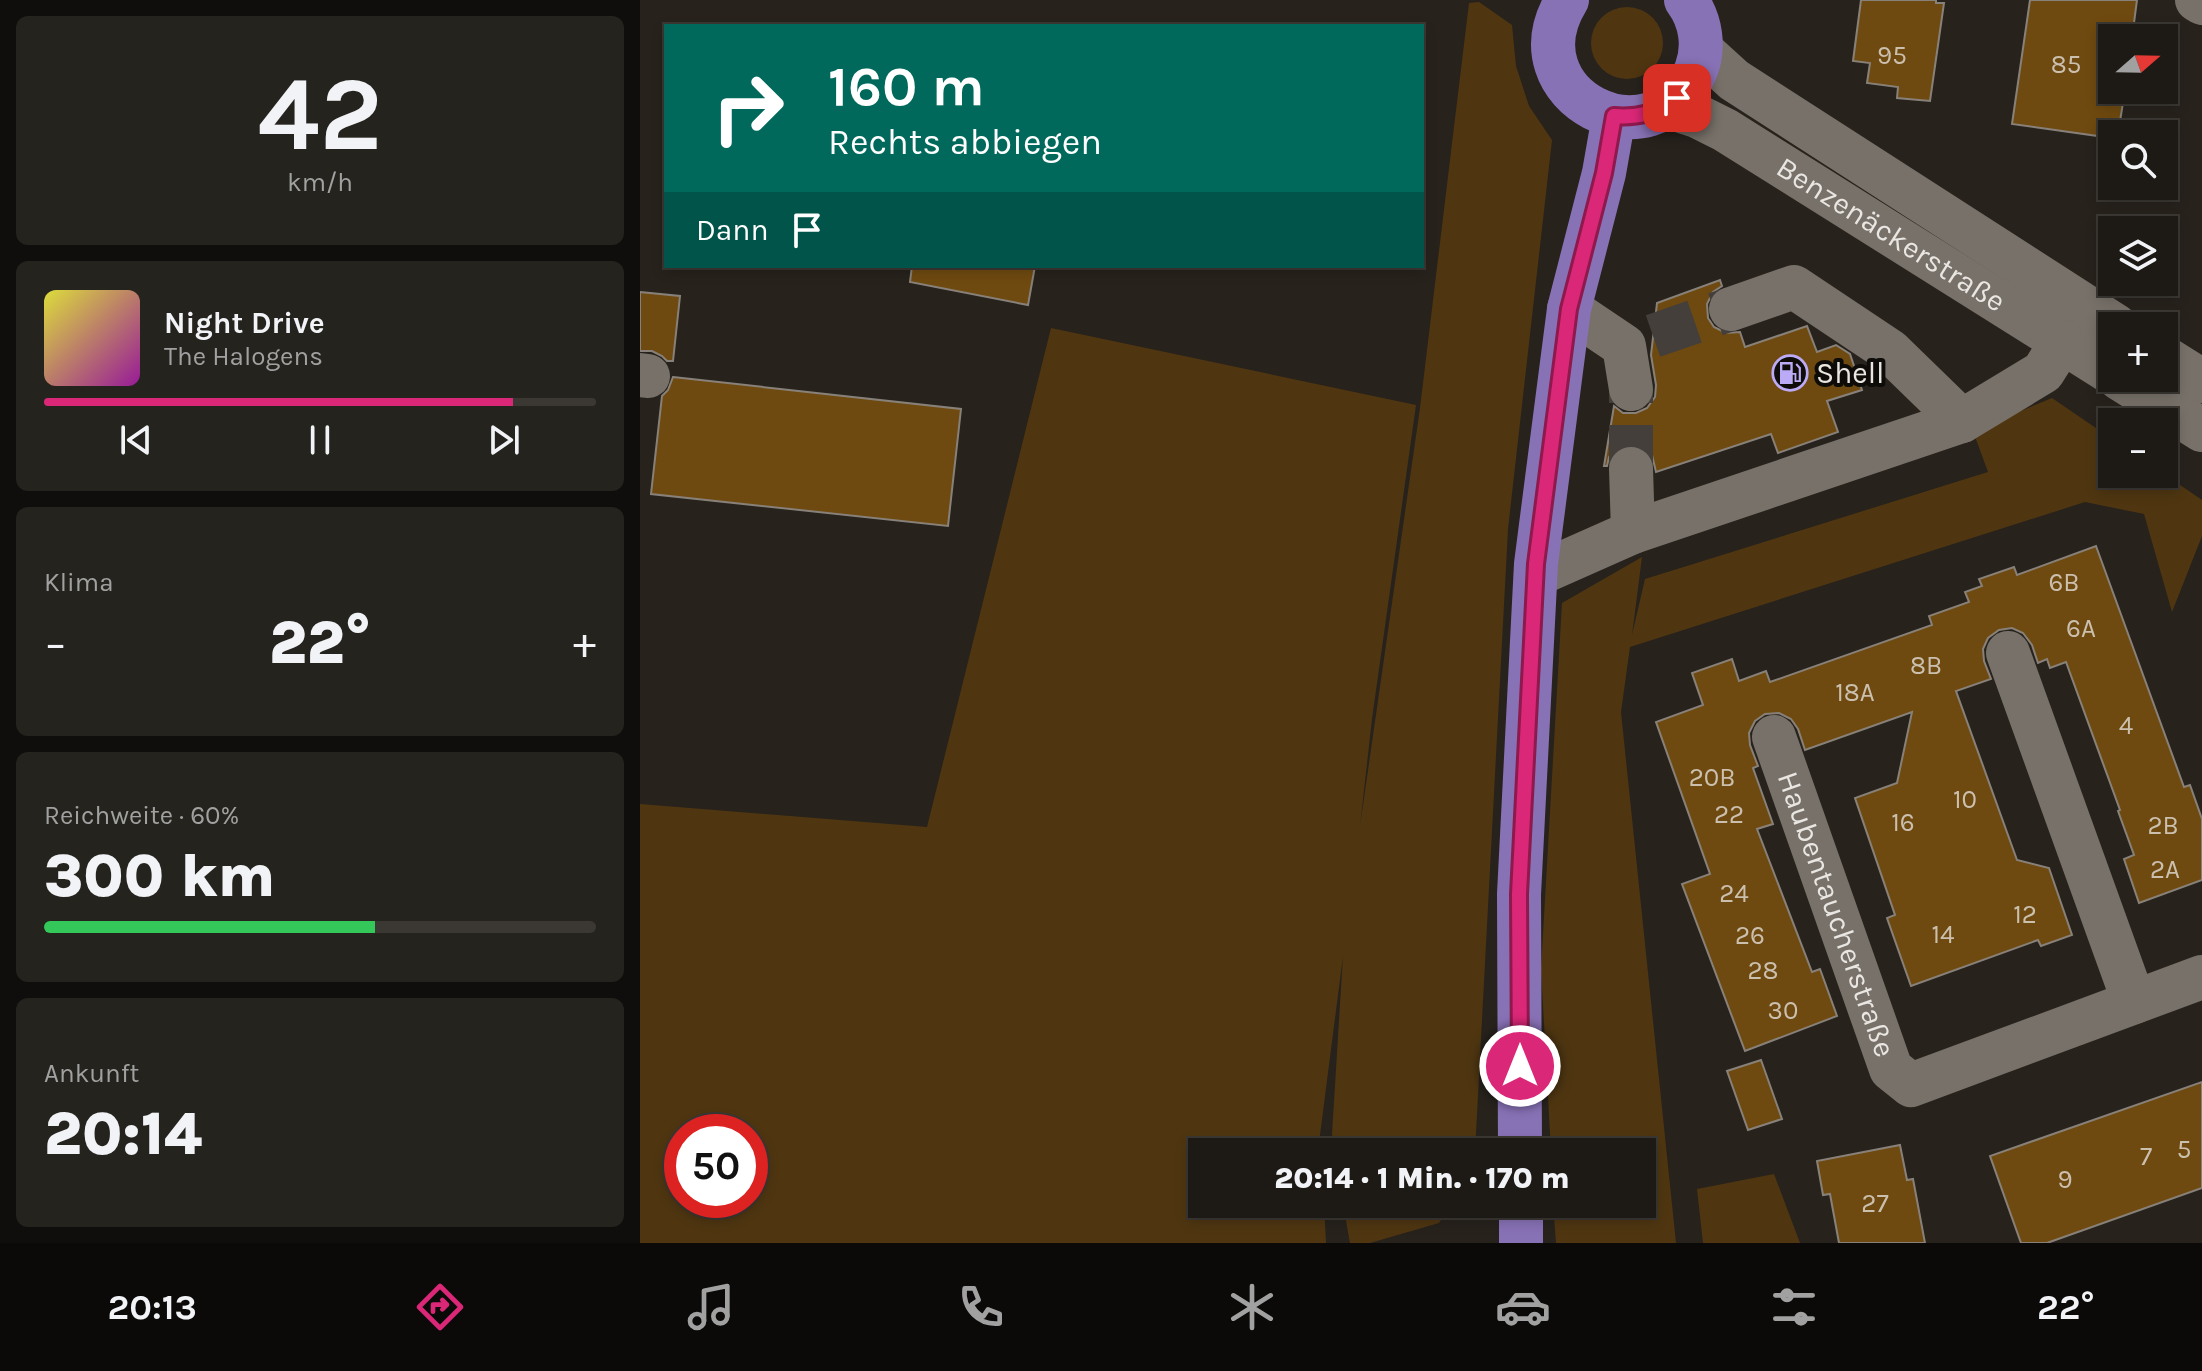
<!DOCTYPE html>
<html lang="de">
<head>
<meta charset="utf-8">
<style>
	body { margin:0; font-family:Karla,sans-serif; background:#25231e; color:#f1f3f6; height:100vh; display:flex; flex-direction:column; font-size:30px; white-space:nowrap }
	* { box-sizing:border-box; margin:0 }
	p { font-size:26px; color:#a0a1a0 }
	.icon { flex:none; width:44px; height:44px; fill:none; stroke:currentColor; stroke-width:2; stroke-linecap:round; stroke-linejoin:round }
	.map { position:relative; flex:1; overflow:hidden }
	.details { display:flex; flex-direction:column; gap:16px; padding:16px; background:#100e0c; width:640px }
	.details>* { flex:none }
	.top-card { position:absolute; left:24px; top:24px; width:760px; height:244px; border-radius:0px; box-shadow:0 4px 12px #0003,0 0 0 2px #3b3834; background:#00695c; color:#fff; overflow:hidden }
	.needle { width:52px; rotate:70deg }
	.controls { position:absolute; left:1458px; top:24px; display:grid; gap:16px }
	.controls a { display:grid; place-items:center; width:80px; height:80px; border-radius:0px; background:#1d1a15; box-shadow:0 4px 12px #0003,0 0 0 2px #3b3834; font-size:40px }
	.speed { position:absolute; left:24px; top:1114px; display:flex; gap:16px; font-size:40px; font-weight:700; text-align:center }
	.speed>* { display:grid; place-content:center; width:104px; height:104px; border-radius:50%; background:#1d1a15; box-shadow:0 4px 12px #0003,0 0 0 2px #3b3834; line-height:1 }
	.speed .limit { border:12px solid #d22; background:#fff; color:#111 }
	.pin { position:absolute; display:grid; place-items:center; width:68px; height:68px; color:#fff; margin:-34px; border-radius:16px; box-shadow:0 4px 12px #0006 }
	.me { position:absolute; width:88px; margin:-44px; rotate:0deg; stroke-linejoin:round; filter:drop-shadow(0 0 6px #0008) }
	.turn { display:flex; align-items:center; gap:28px; height:168px; padding:0 32px; font-size:36px }
	.turn .icon { width:104px; height:104px; stroke-width:2.5 }
	.turn b { display:block; font-size:56px; line-height:68px }
	.then { display:flex; align-items:center; height:76px; padding:0 32px; background:#0003; gap:16px; font-size:30px }
	.big { font-size:60px; font-weight:800; line-height:1.1 }
	.details .widget { flex:1; display:flex; flex-direction:column; justify-content:center; gap:12px; min-width:0; padding:0 28px; border-radius:12px; background:#25231e }
	.details .dial { align-items:center; gap:0 }
	.dial b { font-size:104px; line-height:1 }
	.song { display:flex; align-items:center; gap:24px }
	.cover { width:96px; height:96px; border-radius:12px; background:linear-gradient(135deg,hsl(60 70% 55%),hsl(300 70% 35%)) }
	.played { height:8px; border-radius:4px; background:linear-gradient(90deg,#db2777 85%,#3b3834 85%) }
	.keys { display:flex; justify-content:space-around; direction:ltr }
	.heat { display:flex; justify-content:space-between; align-items:center; font-size:44px; direction:ltr }
	.charge { height:12px; border-radius:6px; background:linear-gradient(90deg,#34c759 60%,#3b3834 0) }
	.trip { position:absolute; left:548px; top:1138px; width:468px; height:80px; border-radius:0px; background:#1d1a15; box-shadow:0 4px 12px #0003,0 0 0 2px #3b3834; font-weight:800; line-height:80px; text-align:center }
	.tabs { display:flex; height:128px; justify-content:space-around; align-items:center; background:#0c0a08; color:#a0a1a0 }
	.tabs .icon { width:56px; height:56px }
	.tabs .on { color:#db2777 }
	.tabs b { font-size:36px; color:#f1f3f6 }
	main { display:flex; flex:1; min-height:0 }
	.map>svg:first-child { display:block }
	.green { fill:#4f3611; fill-rule:evenodd }
	.building { fill:#6f4a10; stroke:#888179; stroke-width:2 }
	.lines { fill:none; stroke-linecap:round; stroke-linejoin:round }
	.minor-tunnel { stroke:#443f3a; stroke-width:44; stroke-dasharray:44 22; stroke-linecap:butt }
	.minor { stroke:#777169; stroke-width:44 }
	.major { stroke:#8872b6; stroke-width:44 }
	.route-casing { stroke:#8e194d; stroke-width:20 }
	.route { stroke:#db2777; stroke-width:14 }
	.labels { text-anchor:middle; stroke-width:8; stroke-linejoin:round; paint-order:stroke }
	.number-label { font-size:26px; fill:#cbbfae }
	.street-label { font-size:30px; fill:#eae6e2; stroke:#0e0c09 }
	.poi-label { font-size:30px; fill:#eae6e2; stroke:#0e0c09; text-anchor:start }
</style>
</head>
<body>
<main>
<section class="details">
<div class="widget dial"><b>42</b><p>km/h</p></div>
<div class="widget">
<div class="song"><i class="cover"></i><div><b>Night Drive</b><p>The Halogens</p></div></div>
<div class="played"></div>
<div class="keys"><svg class="icon" aria-label="previous" viewBox="0 0 24 24"><path d="M18 5L8 12l10 7zM5 5v14"/></svg><svg class="icon" aria-label="pause" viewBox="0 0 24 24"><path d="M8 5v14M16 5v14"/></svg><svg class="icon" aria-label="next" viewBox="0 0 24 24"><path d="M6 5l10 7-10 7zM19 5v14"/></svg></div>
</div>
<div class="widget"><p>Klima</p>
<div class="heat"><a>−</a><b class="big">22°</b><a>+</a></div>
</div>
<div class="widget"><p>Reichweite · 60%</p><b class="big">300 km</b><div class="charge"></div></div>
<div class="widget"><p>Ankunft</p><b class="big">20:14</b></div>
</section>
<div class="map">
<svg width="1562" height="1243" viewBox="0 0 1562 1243">
	<rect width="100%" height="100%" fill="#27221c"/>
	<g class="green">
		<path d="M 839,2 L 872,25 L 876,66 L 889,106 L 912,140 L 868,529 L 835,1152 L 695,1152 L 692,1134 L 703,956 L 680,1135 L 681,1152 L 562,1152 L 562,1204 L 684,1204 L 686,1243 L 0,1243 L 0,804 L 287,827 L 411,328 L 776,405 L 732,719 L 720,826 L 780,408 L 829,3 ZM 42,1132 L 110,1132 L 110,1200 L 42,1200 Z"/>
		<circle cx="987" cy="43" r="36"/>
		<polygon points="1412,398 1472,439 1472,474 1524,474 1562,500 1562,536 1532,612 1504,514 1445,502 990,647 981,712 1036,1243 916,1243 913,1204 1002,1204 1002,1152 911,1152 901,969 922,603 1002,557 992,635 1005,579 1348,472 1333,431"/>
		<polygon points="1134,1174 1160,1243 1063,1243 1057,1189"/>
		<polygon points="703,1204 812,1204 799,1223 730,1243 710,1243"/>
	</g>
	<g class="building">
		<polygon points="1221,0 1296,0 1296,3 1304,3 1290,101 1257,98 1258,87 1227,83 1230,63 1213,61"/>
		<polygon points="1390,0 1497,0 1492,38 1472,38 1472,90 1485,90 1478,134 1472,134 1472,138 1372,124"/>
		<polygon points="272,266 395,266 388,305 270,282"/>
		<polygon points="1080,280 1082,286 1073,292 1067,304 1068,318 1074,327 1086,333 1100,332 1105,347 1167,326 1177,352 1196,345 1210,354 1222,390 1187,401 1198,432 1138,453 1131,434 1016,472 1012,455 1002,447 989,444 977,448 969,457 967,466 964,466 974,406 983,413 996,413 1007,408 1015,397 1016,385 1011,355 1017,303"/>
		<polygon points="0,292 40,296 33,361 27,361 22,356 12,351 0,351"/>
		<polygon points="33,377 321,409 308,526 11,494 22,396 28,390"/>
		<polygon points="1456,546 1544,787 1550,785 1562,819 1562,880 1499,903 1484,859 1494,855 1478,811 1480,810 1426,662 1410,668 1407,659 1398,663 1392,645 1383,633 1372,628 1359,630 1348,638 1343,649 1344,661 1351,679 1316,691 1377,860 1409,868 1432,935 1401,946 1398,940 1271,986 1247,918 1255,915 1215,798 1257,783 1272,712 1165,750 1158,729 1151,719 1139,713 1125,714 1115,721 1109,733 1110,745 1118,766 1113,768 1133,824 1117,829 1172,972 1180,969 1197,1016 1105,1051 1042,884 1070,874 1016,722 1063,705 1052,673 1092,659 1099,681 1126,671 1130,682 1292,625 1289,616 1329,602 1325,592 1342,586 1339,579 1374,567 1377,575"/>
		<polygon points="1121,1060 1142,1119 1108,1130 1087,1071"/>
		<polygon points="1562,1082 1562,1188 1407,1243 1381,1243 1350,1156"/>
		<polygon points="1260,1145 1267,1180 1273,1179 1285,1243 1199,1243 1190,1194 1183,1195 1177,1161"/>
	</g>
	<g class="lines">
		<g class="minor-tunnel">
			<polyline points="1013,336 1091,309"/>
			<polyline points="991,469 991,389"/>
		</g>
		<g class="minor">
			<polyline points="1557,0 1562,3"/>
			<polyline points="1061,50 1094,80 1476,326"/>
			<path id="s1" d="M 1026,106 L 1057,116 L 1085,130 L 1472,373"/>
			<polyline points="929,309 984,346 991,389"/>
			<polyline points="1091,309 1154,287 1250,351 1322,421"/>
			<polyline points="1524,357 1562,381"/>
			<polyline points="0,375 8,376"/>
			<polyline points="1479,378 1562,430"/>
			<polyline points="991,469 993,532"/>
			<polyline points="896,575 993,532 1322,421 1403,372 1422,342"/>
			<polyline points="1368,653 1494,1002"/>
			<path id="s2" d="M 1134,737 L 1251,1069 L 1271,1085 L 1562,977"/>
		</g>
		<g class="major">
			<path d="M 927,0 C 868,96 1014,169 1056,70 C 1065,47 1061,20 1046,0"/>
			<polyline points="880,1152 879,894 896,564 929,309 964,173 974,116"/>
			<polyline points="881,1204 881,1243"/>
		</g>
	</g>
	<g class="lines">
		<defs>
			<path id="route" d="M 880,1066 L 879,894 L 896,564 L 929,309 L 964,173 L 974,116 C 998,118 1017,113 1037,98"/>
		</defs>
		<use href="#route" class="route-casing"/>
		<use href="#route" class="route"/>
	</g>
	<defs>
		<symbol id="fuel-ring" viewBox="-11 -11 22 22"><circle r="9.5" fill="#0e0c09" stroke="#bbaaf6" stroke-width="1.5"/><path d="M-5.5-6h7V0h2V4h1.3V-2.5L3-4.5l.8-.8L6-3V5H2.5V1h-1V6h-7ZM-4.2-4.7v3.2H.2V-4.7Z" fill="#bbaaf6"/></symbol>
	</defs>
	<g fill-rule="evenodd">
		<use href="#fuel-ring" x="1130" y="353" width="40" height="40"/>
	</g>
	<g class="labels">
		<g class="number-label">
			<text x="1252" y="64">95</text>
			<text x="1426" y="73">85</text>
			<text x="1424" y="591">6B</text>
			<text x="1441" y="637">6A</text>
			<text x="1286" y="674">8B</text>
			<text x="1215" y="701">18A</text>
			<text x="1486" y="734">4</text>
			<text x="1072" y="786">20B</text>
			<text x="1325" y="808">10</text>
			<text x="1089" y="823">22</text>
			<text x="1263" y="831">16</text>
			<text x="1523" y="834">2B</text>
			<text x="1525" y="878">2A</text>
			<text x="1094" y="902">24</text>
			<text x="1385" y="923">12</text>
			<text x="1303" y="943">14</text>
			<text x="1110" y="944">26</text>
			<text x="1123" y="979">28</text>
			<text x="1143" y="1019">30</text>
			<text x="1544" y="1158">5</text>
			<text x="1506" y="1165">7</text>
			<text x="1425" y="1188">9</text>
			<text x="1235" y="1212">27</text>
		</g>
		<g class="street-label">
			<text dy="10" stroke="none"><textPath href="#s1" startOffset="260">Benzenäckerstraße</textPath></text>
			<text dy="10" stroke="none"><textPath href="#s2" startOffset="188">Haubentaucherstraße</textPath></text>
		</g>
		<g class="poi-label">
			<text x="1176" y="383">Shell</text>
		</g>
	</g>
</svg>
<div class="controls">
<a><svg class="needle" viewBox="-14 -14 28 28"><path d="M0-13l5 13h-10z" fill="#e53935"/><path d="M0 13l5-13h-10z" fill="#a0a1a0"/></svg></a>
<a><svg class="icon" aria-label="search" viewBox="0 0 24 24"><circle cx="10" cy="10" r="6"/><path d="M15 15l6 6"/></svg></a>
<a><svg class="icon" aria-label="layers" viewBox="0 0 24 24"><path d="M12 4l9 5-9 5-9-5zM3 14l9 5 9-5"/></svg></a>
<a>+</a>
<a>−</a>
</div>
<div class="speed"><div class="limit">50</div></div>
<div class="pin" style="left:1037px;top:98px;background:#d93025"><svg class="icon" aria-label="arrive" viewBox="0 0 24 24"><path d="M6 21V4h12l-3 4 3 4H6"/></svg></div>
<svg class="me" style="left:880px;top:1066px" viewBox="-20 -20 40 40"><circle r="17" fill="#db2777" stroke="#fff" stroke-width="3"/><path d="M0-11L8 9 0 5-8 9z" fill="#fff"/></svg>
<div class="trip">20:14 · 1 Min. · 170 m</div>
<div class="top-card">
<div class="turn"><svg class="icon" aria-label="right" viewBox="0 0 24 24"><path d="M7 20v-9h11M14 6l5 5-5 5"/></svg><div><b>160 m</b>Rechts abbiegen</div></div>
<div class="then">Dann<svg class="icon" aria-label="arrive" viewBox="0 0 24 24"><path d="M6 21V4h12l-3 4 3 4H6"/></svg></div>
</div>
</div>
</main>
<nav class="tabs">
<b>20:13</b>
<svg class="icon on" aria-label="directions" viewBox="0 0 24 24"><path d="M12 3l9 9-9 9-9-9zM9 14v-3h6M13 9l2 2-2 2"/></svg>
<svg class="icon" aria-label="music" viewBox="0 0 24 24"><path d="M9 18V5l10-2v13"/><circle cx="6" cy="18" r="3"/><circle cx="16" cy="16" r="3"/></svg>
<svg class="icon" aria-label="phone" viewBox="0 0 24 24"><path d="M5 4h4l2 5-3 2q2 4 5 5l2-3 5 2v4C11 20 4 13 5 4z"/></svg>
<svg class="icon" aria-label="climate" viewBox="0 0 24 24"><path d="M12 3v18M4 7l16 10M4 17L20 7"/></svg>
<svg class="icon" aria-label="car" viewBox="0 0 24 24"><path d="M5 17H2v-5l4-1 3-4h7l3 4 3 1v5h-3M9 17h6M6 11h13"/><circle cx="7" cy="17" r="2"/><circle cx="17" cy="17" r="2"/></svg>
<svg class="icon" aria-label="filters" viewBox="0 0 24 24"><path d="M4 7h16M4 17h16"/><circle cx="9" cy="7" r="2"/><circle cx="15" cy="17" r="2"/></svg>
<b>22°</b>
</nav>
</body>
</html>
